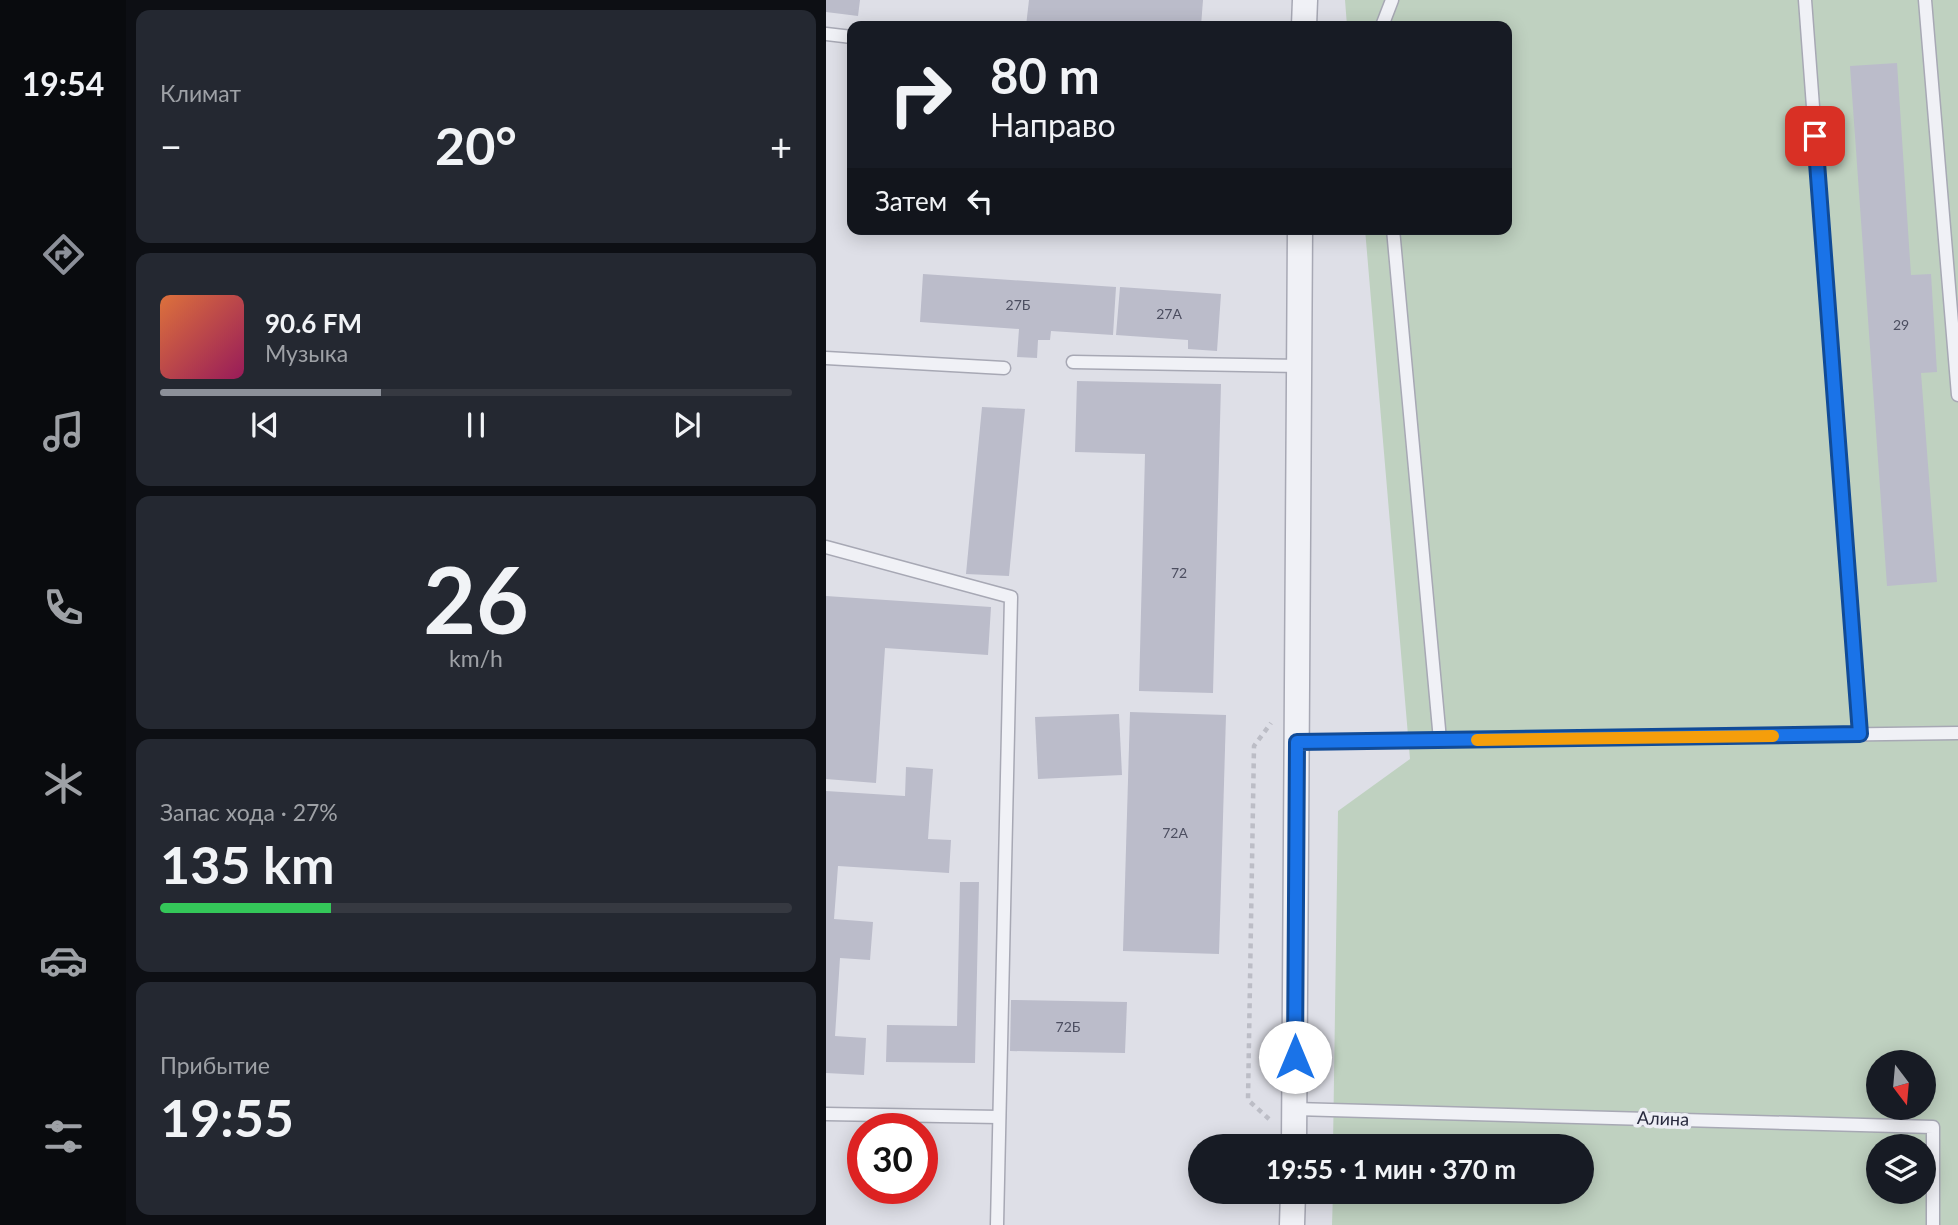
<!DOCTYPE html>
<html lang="ru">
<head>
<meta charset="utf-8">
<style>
	body { margin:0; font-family:Lato,sans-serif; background:#242831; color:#f1f3f6; height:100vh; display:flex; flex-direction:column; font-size:26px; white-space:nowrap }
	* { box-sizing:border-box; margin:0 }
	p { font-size:23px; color:#9ea1a6 }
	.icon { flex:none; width:38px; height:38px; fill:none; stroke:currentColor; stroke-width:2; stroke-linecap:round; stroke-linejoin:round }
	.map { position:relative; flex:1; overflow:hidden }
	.sheet { display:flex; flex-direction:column; gap:10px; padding:10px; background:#0d0f14; width:700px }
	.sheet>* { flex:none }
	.top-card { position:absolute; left:21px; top:21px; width:665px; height:214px; border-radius:14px; box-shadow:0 4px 18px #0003; background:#171b24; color:#f1f3f6; overflow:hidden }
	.needle { width:46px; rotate:164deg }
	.fabs { position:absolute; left:1040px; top:1050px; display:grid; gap:14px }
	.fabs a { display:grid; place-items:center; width:70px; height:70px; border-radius:50%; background:#171b24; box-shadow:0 4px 18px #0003; font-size:35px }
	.speed { position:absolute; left:21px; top:1113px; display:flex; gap:14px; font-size:35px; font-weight:700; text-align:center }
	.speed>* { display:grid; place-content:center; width:91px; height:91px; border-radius:50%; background:#171b24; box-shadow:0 4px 18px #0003; line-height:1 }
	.speed .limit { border:10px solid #d22; background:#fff; color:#111 }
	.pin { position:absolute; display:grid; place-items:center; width:60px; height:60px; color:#fff; margin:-30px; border-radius:14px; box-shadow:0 4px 10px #0006 }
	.me { position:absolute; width:77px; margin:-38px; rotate:0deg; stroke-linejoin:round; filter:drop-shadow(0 0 5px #0008) }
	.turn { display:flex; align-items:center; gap:24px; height:147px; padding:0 28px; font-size:32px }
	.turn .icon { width:91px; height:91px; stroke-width:2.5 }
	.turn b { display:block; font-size:49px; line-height:60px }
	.then { display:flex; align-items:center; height:66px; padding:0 28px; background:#0003; gap:14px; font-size:26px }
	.big { font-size:52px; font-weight:700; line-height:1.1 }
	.sheet .widget { flex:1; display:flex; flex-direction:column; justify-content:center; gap:10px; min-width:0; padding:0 24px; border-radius:14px; background:#242831 }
	.sheet .dial { align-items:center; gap:0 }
	.dial b { font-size:91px; line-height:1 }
	.song { display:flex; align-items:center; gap:21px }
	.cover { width:84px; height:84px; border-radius:10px; background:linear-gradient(135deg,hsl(20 70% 55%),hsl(330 70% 35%)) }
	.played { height:7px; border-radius:4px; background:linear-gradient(90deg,#8c9099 35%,#363941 35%) }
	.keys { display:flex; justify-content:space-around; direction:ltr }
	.heat { display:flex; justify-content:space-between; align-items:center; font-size:38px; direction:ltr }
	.charge { height:10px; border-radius:5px; background:linear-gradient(90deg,#34c759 27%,#363941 0) }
	.trip { position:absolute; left:362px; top:1134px; width:406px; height:70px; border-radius:35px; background:#171b24; box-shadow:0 4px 18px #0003; font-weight:700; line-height:70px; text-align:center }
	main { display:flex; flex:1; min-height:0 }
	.tab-bar { display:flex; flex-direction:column; width:126px; justify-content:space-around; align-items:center; background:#090b0e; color:#9ea1a6 }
	.tab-bar .icon { width:49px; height:49px }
	.tab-bar .selected { color:#8c9099 }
	.tab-bar b { font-size:32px; color:#f1f3f6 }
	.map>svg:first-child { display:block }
	.green { fill:#bfd1c0; fill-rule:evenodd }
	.building { fill:#bbbcca }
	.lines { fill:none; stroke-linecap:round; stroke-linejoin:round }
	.service-casing { stroke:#a7a8b4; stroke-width:15 }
	.minor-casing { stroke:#a7a8b4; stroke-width:27 }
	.path { stroke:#bcbdc6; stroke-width:4.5; stroke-dasharray:5 5; stroke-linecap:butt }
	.service { stroke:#f0f1f6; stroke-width:12 }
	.minor { stroke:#f0f1f6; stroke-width:24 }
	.route-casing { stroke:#114b97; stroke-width:18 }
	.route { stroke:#1a73e8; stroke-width:12 }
	.slow { stroke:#f59e0b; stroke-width:12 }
	.labels { text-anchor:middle; stroke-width:7; stroke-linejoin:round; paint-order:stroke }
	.number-label { font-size:14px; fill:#4c4e60 }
	.street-label { font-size:18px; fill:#27293d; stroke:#edeef5 }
</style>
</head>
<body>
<main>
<nav class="tab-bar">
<b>19:54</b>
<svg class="icon selected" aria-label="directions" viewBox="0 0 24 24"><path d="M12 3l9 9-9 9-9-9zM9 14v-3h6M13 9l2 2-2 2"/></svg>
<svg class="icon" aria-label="music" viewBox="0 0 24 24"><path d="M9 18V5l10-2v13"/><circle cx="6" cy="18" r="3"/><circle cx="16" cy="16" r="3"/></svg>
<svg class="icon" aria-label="phone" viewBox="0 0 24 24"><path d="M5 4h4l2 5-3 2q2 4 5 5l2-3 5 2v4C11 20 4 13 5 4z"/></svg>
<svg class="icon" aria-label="climate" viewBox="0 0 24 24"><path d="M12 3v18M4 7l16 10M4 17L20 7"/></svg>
<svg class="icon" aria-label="car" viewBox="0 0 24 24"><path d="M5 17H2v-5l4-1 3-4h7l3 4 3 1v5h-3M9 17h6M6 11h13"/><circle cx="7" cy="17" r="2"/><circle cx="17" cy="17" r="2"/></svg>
<svg class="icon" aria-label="filters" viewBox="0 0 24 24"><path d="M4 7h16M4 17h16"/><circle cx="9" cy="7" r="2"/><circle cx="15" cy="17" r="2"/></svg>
</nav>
<section class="sheet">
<div class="widget"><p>Климат</p>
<div class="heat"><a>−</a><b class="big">20°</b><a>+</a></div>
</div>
<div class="widget">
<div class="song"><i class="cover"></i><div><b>90.6 FM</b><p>Музыка</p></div></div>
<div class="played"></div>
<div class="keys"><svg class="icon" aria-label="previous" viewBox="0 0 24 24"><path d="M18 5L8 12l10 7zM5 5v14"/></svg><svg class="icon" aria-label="pause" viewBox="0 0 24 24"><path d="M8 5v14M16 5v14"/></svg><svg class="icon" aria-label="next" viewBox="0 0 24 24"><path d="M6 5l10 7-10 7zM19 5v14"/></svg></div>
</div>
<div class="widget dial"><b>26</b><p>km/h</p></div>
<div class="widget"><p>Запас хода · 27%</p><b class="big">135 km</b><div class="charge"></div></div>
<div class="widget"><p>Прибытие</p><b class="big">19:55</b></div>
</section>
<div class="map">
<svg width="1132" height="1225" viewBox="0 0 1132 1225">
	<rect width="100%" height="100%" fill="#dedfe7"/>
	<path class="green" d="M 519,0 L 1132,0 L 1132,1225 L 506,1225 L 507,1192 L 756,1192 L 756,1146 L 507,1146 L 512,811 L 584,759 L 539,229 L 681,229 L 681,26 L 521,26 ZM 1052,1062 L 1097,1062 L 1097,1108 L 1052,1108 ZM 1052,1146 L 1097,1146 L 1097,1192 L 1052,1192 Z"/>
	<g class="building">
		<polygon points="0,0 34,0 32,16 0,12"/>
		<polygon points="203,0 377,0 375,26 200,26"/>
		<polygon points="1071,63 1085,275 1105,274 1111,372 1095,373 1111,582 1061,586 1024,66"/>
		<polygon points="97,274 290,287 287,335 225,331 224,340 212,340 211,358 191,357 193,329 94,322"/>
		<polygon points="294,287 395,294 391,351 362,349 362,340 290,335"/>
		<polygon points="251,381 395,384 387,693 313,691 319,454 249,452"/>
		<polygon points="156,407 199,409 183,576 140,574"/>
		<polygon points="0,596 165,607 162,655 59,648 50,783 0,779"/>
		<polygon points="304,712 400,715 393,954 297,951"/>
		<polygon points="293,714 296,775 212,779 209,717"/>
		<polygon points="80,767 107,769 102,839 125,840 123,873 12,866 8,919 47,922 44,960 14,958 9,1036 40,1038 38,1075 0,1073 0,791 79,796"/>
		<polygon points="134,882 153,882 149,1063 60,1062 61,1025 131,1026"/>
		<polygon points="185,1000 301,1002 299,1053 184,1051"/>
	</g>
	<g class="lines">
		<defs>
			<g id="service">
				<polyline points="979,0 1034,734"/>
				<polyline points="1099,0 1132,395"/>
				<polyline points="556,26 566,0"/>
				<polyline points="0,34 26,37"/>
				<polyline points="567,229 614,740"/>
				<polyline points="0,358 178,368"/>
				<polyline points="247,362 474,366"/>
				<polyline points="0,547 185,597 171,1225"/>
				<polyline points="471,742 1132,733"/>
				<polyline points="469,1109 1107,1127 1107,1225"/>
				<polyline points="0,1114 173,1117"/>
			</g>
			<g id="minor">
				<polyline points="478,26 479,0"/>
				<polyline points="468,1146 474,229"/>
				<polyline points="466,1225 467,1192"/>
			</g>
		</defs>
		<use href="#service" class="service-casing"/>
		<use href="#minor" class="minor-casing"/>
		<polyline class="path" points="443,1119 422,1100 428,746 445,723"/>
		<use href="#service" class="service"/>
		<use href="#minor" class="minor"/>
	</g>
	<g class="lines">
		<defs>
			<polyline id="route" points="469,1057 471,742 1034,734 989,136"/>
		</defs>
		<use href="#route" class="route-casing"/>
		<use href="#route" class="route"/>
		<polyline class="slow" points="651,740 947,736"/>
	</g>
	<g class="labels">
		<g class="number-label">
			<text x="192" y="310">27Б</text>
			<text x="343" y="319">27А</text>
			<text x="1075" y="330">29</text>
			<text x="353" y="578">72</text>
			<text x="349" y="838">72А</text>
			<text x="242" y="1032">72Б</text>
		</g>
		<g class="street-label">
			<text transform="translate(837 1119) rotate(2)" y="6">Алина</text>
		</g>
	</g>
</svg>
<div class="fabs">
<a><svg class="needle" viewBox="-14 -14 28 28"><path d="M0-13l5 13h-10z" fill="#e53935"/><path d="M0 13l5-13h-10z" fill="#9ea1a6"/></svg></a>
<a><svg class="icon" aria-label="layers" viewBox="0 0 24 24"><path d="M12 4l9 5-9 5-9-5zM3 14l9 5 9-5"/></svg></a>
</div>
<div class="speed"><div class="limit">30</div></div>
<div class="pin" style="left:989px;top:136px;background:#d93025"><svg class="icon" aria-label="arrive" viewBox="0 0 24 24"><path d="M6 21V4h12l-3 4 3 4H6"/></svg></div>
<svg class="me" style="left:469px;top:1057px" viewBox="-20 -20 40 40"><circle r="19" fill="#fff"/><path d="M0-13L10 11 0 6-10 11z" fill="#1a73e8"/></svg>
<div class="trip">19:55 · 1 мин · 370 m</div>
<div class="top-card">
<div class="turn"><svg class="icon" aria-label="right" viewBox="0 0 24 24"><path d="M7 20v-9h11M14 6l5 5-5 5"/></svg><div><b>80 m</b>Направо</div></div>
<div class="then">Затем<svg class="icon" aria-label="left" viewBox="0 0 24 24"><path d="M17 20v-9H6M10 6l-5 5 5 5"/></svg></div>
</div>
</div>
</main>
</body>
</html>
